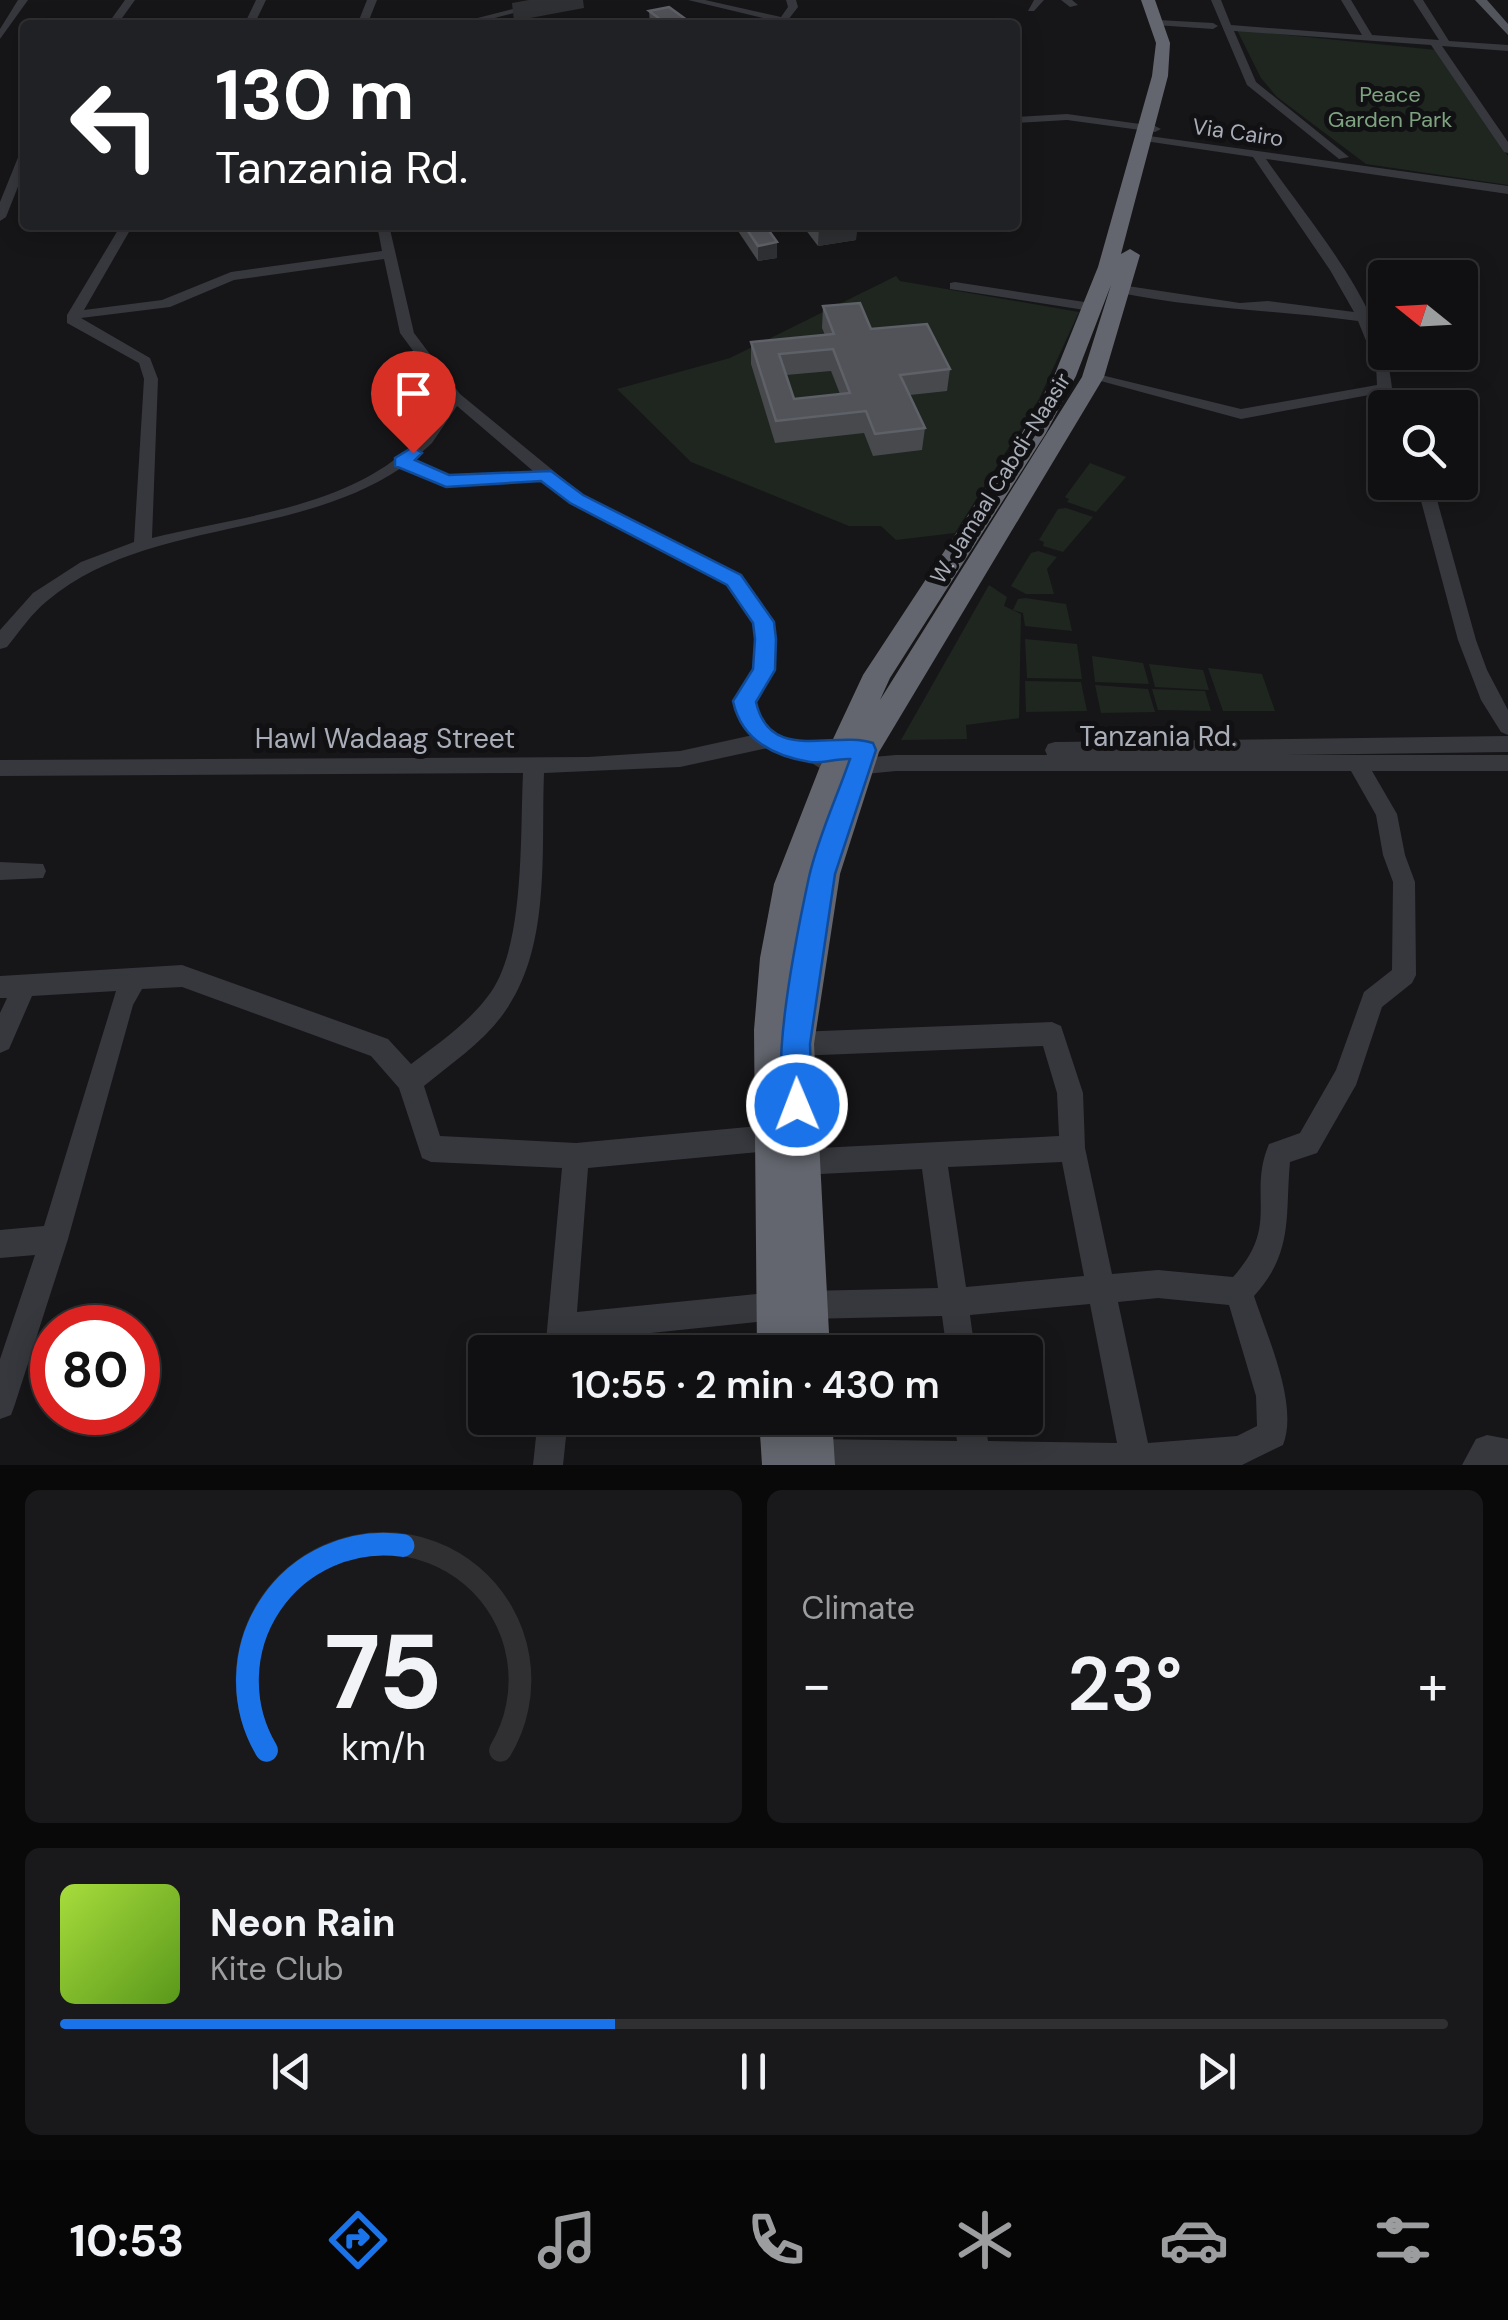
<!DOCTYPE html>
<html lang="en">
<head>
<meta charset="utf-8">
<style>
	body { margin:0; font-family:"DM Sans",sans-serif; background:#19191b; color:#f1f3f6; height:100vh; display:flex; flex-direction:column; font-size:38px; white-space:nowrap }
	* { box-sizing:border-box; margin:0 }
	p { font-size:32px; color:#9c9d9f }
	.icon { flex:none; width:55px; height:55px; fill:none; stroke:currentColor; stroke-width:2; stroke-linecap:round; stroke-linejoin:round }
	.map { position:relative; height:1465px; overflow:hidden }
	.drawer { display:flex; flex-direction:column; gap:25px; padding:25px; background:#09090a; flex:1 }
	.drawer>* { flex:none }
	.hud { position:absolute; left:20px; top:20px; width:1000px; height:210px; border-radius:10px; box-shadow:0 5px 25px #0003,0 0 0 2px #303032; background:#202124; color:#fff; overflow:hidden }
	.needle { width:65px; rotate:288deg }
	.tools { position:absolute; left:1368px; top:260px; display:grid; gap:20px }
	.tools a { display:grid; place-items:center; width:110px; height:110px; border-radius:10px; background:#101012; box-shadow:0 5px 25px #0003,0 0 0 2px #303032; font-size:50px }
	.speed { position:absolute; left:30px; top:1305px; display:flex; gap:20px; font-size:50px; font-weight:700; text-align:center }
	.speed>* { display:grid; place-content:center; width:130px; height:130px; border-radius:50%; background:#101012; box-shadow:0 5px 25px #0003,0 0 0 2px #303032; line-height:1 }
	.speed .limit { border:15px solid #d22; background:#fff; color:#111 }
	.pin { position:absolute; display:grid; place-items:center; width:85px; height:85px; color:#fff; margin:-102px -42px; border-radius:50% 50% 50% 0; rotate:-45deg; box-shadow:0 0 10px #0007 }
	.pin .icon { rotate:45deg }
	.me { position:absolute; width:110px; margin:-55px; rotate:359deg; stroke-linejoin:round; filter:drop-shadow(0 0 8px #0008) }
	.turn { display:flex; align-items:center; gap:35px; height:210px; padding:0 30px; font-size:45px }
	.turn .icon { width:130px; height:130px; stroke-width:2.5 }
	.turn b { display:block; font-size:70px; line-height:85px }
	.big { font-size:75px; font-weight:600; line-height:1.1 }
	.drawer .widget { flex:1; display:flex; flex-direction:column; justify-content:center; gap:15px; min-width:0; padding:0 35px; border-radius:15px; background:#19191b }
	.drawer .dial { align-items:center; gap:0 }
	.dial svg { height:260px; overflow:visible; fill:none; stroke:#303032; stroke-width:7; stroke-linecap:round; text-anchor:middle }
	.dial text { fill:#f1f3f6; stroke:none }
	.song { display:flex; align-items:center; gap:30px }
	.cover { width:120px; height:120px; border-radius:15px; background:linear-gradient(135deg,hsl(80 70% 55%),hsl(90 70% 35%)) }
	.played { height:10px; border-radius:5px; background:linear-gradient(90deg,#1a73e8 40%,#303032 40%) }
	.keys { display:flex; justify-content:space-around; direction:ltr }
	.heat { display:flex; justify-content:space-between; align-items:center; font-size:55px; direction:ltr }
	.drawer .tiles { flex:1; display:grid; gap:25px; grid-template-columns:1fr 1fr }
	.widget:last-child { grid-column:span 2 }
	.trip { position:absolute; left:468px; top:1335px; width:575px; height:100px; border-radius:10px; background:#101012; box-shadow:0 5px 25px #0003,0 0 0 2px #303032; font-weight:600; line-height:100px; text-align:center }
	.tab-bar { display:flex; height:160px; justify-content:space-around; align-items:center; background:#060607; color:#9c9d9f }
	.tab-bar .icon { width:70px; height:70px }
	.tab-bar .on { color:#1a73e8 }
	.tab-bar b { font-size:45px; color:#f1f3f6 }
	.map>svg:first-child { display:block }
	.green { fill:#1e261f }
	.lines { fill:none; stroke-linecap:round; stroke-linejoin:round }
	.minor { fill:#37383d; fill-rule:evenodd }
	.major { fill:#53555c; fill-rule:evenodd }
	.highway { fill:#63666e; fill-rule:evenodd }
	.wall { fill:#47494d; fill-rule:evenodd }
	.shaded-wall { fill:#2f3033 }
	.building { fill:#525359; stroke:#5f6168; stroke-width:2.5; fill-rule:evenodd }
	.route { fill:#1a73e8; stroke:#114b97; stroke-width:2.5 }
	.labels { text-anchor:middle; stroke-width:10; stroke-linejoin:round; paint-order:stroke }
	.far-park-label { font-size:22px; fill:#7fa381; stroke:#111113 }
	.far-street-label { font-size:22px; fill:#a8adb8; stroke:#111113 }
	.street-label { font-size:28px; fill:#a8adb8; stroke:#111113 }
</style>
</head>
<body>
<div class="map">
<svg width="1508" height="1465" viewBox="0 0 1508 1465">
	<rect width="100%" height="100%" fill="#161618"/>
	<g class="green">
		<polygon points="1237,30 1436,50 1508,156 1508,185 1366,164 1277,97 1261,78"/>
		<polygon points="896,276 900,281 1079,312 1039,399 955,533 896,540 881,526 849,526 691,462 617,389 730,358"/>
		<polygon points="1090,463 1126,477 1096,512 1067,502 1069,499 1065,497"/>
		<polygon points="1066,508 1093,517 1063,552 1043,546 1044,542 1039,540 1058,509"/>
		<polygon points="1038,551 1057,557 1047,569 1054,594 1026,594 1011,586 1031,553"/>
		<polygon points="989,585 1007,597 1004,606 1021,614 1019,718 966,725 967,739 901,740"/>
		<polygon points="1025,598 1066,604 1072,631 1025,626 1023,613 1013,610 1018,599"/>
		<polygon points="1025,639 1077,644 1082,679 1027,678"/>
		<polygon points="1092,656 1143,663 1149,684 1095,682"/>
		<polygon points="1149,664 1203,670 1209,690 1155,687"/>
		<polygon points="1208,668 1262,674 1275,711 1223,711"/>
		<polygon points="1025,681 1081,682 1087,711 1026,712"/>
		<polygon points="1095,685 1148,689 1155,712 1101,713"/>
		<polygon points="1152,689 1205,691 1211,711 1158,710"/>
	</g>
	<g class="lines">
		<g class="minor">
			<polygon points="18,0 28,0 0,39 0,29"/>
			<polygon points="125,0 135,0 117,25 107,25"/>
			<polygon points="256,0 266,0 254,25 244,25"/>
			<polygon points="367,0 377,0 367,25 357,25"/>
			<polygon points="548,0 565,0 467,25 450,25"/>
			<polygon points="688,0 705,0 781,17 788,7 786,0 796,0 798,7 788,20 789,25 779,25 779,22"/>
			<polygon points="1034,0 1044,0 1034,11 1028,11"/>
			<polygon points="1061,0 1072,0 1078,5 1070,7"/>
			<polygon points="1211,0 1221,0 1231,25 1362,35 1341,0 1351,0 1372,35 1439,40 1413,0 1423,0 1449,41 1508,45 1508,51 1442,46 1508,142 1508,153 1504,152 1431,45 1234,31 1256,82 1349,157 1339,159 1247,85"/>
			<polygon points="1158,20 1213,23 1218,26 1213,29 1155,25"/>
			<polygon points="1067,114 1155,126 1161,129 1155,132 1067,120 1015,123 1015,117"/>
			<path d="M 1142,135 L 1508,186 L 1508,194 L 1266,159 C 1313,226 1385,308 1392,388 L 1385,392 L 1241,419 L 1086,377 L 1093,373 L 1241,409 L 1377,385 L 1376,365 L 1358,321 C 1277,310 1196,309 1116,292 L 1116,286 L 1121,285 L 1240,303 L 1268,301 L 1354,312 L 1330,270 L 1253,157 L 1138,140 L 1136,138 Z"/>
			<polygon points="25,152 25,169 6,217 0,221 0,202 19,155"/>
			<path d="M 121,225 L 133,225 L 84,310 L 162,300 L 231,272 L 382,251 L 377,225 L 389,225 L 414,333 L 460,394 L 583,495 L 720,565 L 745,582 L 772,622 L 775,654 L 774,670 L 754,708 L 775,734 L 821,748 L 838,760 L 896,755 L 1047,755 L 1045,750 L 1048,744 L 1055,742 L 1508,736 L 1508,752 L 1287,755 L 1508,755 L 1508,771 L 1372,771 L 1397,814 L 1405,855 L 1415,882 L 1416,975 L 1412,983 L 1382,1007 L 1356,1085 L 1317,1153 L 1290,1162 C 1285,1216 1294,1252 1254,1296 C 1267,1336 1299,1405 1283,1445 L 1242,1465 L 800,1465 L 796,1454 L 800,1443 L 811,1439 L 957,1441 L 954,1418 L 984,1418 L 988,1441 L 1117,1443 L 1090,1304 L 970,1315 L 975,1352 L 947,1352 L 942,1316 L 806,1319 L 796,1315 L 792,1305 L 796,1295 L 806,1291 L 938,1288 L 922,1169 L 799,1175 L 790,1171 L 786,1162 L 790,1153 L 799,1149 L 1059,1136 L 1057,1093 L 1043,1046 L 796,1056 L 787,1052 L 784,1044 L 787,1036 L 796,1032 L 1052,1022 L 1061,1026 L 1083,1093 L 1085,1148 L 1112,1274 L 1158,1270 L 1233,1277 C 1281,1225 1247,1196 1269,1144 L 1300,1133 L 1336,1070 L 1364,992 L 1392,970 L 1393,882 L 1383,855 L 1376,815 L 1351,771 L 896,771 L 834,777 L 807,760 L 768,748 L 680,767 L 544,773 C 541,848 551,942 508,1007 C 488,1039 453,1062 424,1086 L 440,1136 L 576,1143 L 781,1124 L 790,1128 L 794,1137 L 790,1146 L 781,1150 L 588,1168 L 577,1312 L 776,1292 L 786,1296 L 790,1306 L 786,1316 L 776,1320 L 574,1341 L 573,1352 L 545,1352 L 562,1168 L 431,1162 L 422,1158 L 399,1088 L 371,1056 L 182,987 L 142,989 L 133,1005 L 68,1239 L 15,1404 L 11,1415 L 0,1419 L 0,1359 L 35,1255 L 0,1258 L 0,1230 L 44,1226 L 116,991 L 32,996 L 9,1049 L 0,1053 L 0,1013 L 7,998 L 0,998 L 0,976 L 182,965 L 388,1039 L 411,1064 C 439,1043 471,1021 491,992 C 525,943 520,833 523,773 L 0,776 L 0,760 L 588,757 L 680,751 L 753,735 L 734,710 L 735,701 L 755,669 L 757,654 L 754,623 L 733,590 L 708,573 L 571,503 L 544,480 L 446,486 L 401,468 C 294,540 145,519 47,601 C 32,613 19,632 7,647 L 0,649 L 0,630 L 33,593 L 81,562 L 134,542 L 144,379 L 139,363 L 67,323 L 67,315 ZM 384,259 L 400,333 L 447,397 C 438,412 429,428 416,441 C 350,508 239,516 152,538 L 158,379 L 150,358 L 81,318 L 170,307 L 234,280 ZM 457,406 L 533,471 L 449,476 L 412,461 L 432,443 ZM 1062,1162 L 1084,1276 L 966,1287 L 948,1167 ZM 1158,1298 L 1229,1305 L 1256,1396 L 1257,1426 L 1237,1436 L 1148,1443 L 1118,1302 Z"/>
			<polygon points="492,225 504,225 504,226 498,230"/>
			<polygon points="955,282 1091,303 1098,307 1091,311 950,289 950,283"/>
			<polygon points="1416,482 1432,482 1476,640 1487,670 1508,710 1508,735 1501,732 1481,700 1458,640"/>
			<polygon points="0,862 43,864 46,871 43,878 0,880"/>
			<polygon points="538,1418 568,1418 563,1465 533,1465"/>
			<polygon points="1487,1435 1508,1439 1508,1465 1462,1465 1476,1439"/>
		</g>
		<polygon class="major" points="1475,0 1487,0 1508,24 1508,35"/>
		<g class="highway">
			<path d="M 1141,0 L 1155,0 L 1170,43 L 1168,76 L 1121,254 L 1130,249 L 1140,255 L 1104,377 L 879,752 L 840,874 L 814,1044 L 830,1352 L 757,1352 L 754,1030 L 760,958 L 774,884 L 819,769 L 863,675 L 1022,433 L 1054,376 L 1098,267 L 1152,76 L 1156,43 ZM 1111,285 L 1082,377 L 880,700 L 890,678 L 1046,433 L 1076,376 Z"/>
			<polygon points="759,1418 832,1418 835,1465 762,1465"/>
		</g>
	</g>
	<g class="wall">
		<polygon points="649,11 691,23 691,25 650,25"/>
		<polygon points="734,225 765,225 777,258 758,261"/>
		<polygon points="802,225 857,225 856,240 818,246"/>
		<path d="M 823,306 L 950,369 L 947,391 L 910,395 L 925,428 L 922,450 L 873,456 L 864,433 L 775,443 L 751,364 L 751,342 L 825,335 L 822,328 ZM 831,371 L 840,394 L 794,399 L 786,375 Z"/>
	</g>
	<g class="shaded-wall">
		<polygon points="529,0 583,0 584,8 514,21 512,3"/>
		<polygon points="827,225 857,225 856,240 818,246 819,226"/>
		<polygon points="777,242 777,258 758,261 758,246"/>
	</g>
	<g class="building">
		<polygon points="669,7 691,23 668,25 649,11"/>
		<polygon points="744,225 765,225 777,242 758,246"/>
		<path d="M 860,303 L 871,329 L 927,324 L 950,369 L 900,375 L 925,428 L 875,434 L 866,411 L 776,421 L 751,342 L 834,334 L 823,306 ZM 833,349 L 850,393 L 794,399 L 779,354 Z"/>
	</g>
	<path class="route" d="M 413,447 L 422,453 L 415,460 L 449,475 L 551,471 L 583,495 L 741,575 L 774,622 L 776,639 L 775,670 L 756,702 C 770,764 833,730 873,743 L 876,750 L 835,874 L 810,1044 L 812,1105 L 808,1115 L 797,1119 L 787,1115 C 768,1070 798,928 809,877 C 818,837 837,797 850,759 C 837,758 822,764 810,762 C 773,756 741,739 733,701 L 753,669 L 755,639 L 753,623 L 727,585 L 570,503 L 541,481 L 446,487 L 395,466 L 395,458 Z"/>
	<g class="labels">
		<g class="far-park-label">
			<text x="1390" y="102">Peace<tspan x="1390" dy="25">Garden Park</tspan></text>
		</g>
		<g class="far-street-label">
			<text transform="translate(1238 132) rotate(8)" y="8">Via Cairo</text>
			<text transform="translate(1000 478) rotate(-58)" y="8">W. Jamaal Cabdi-Naasir</text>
		</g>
		<g class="street-label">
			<text x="1158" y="746">Tanzania Rd.</text>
			<text x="385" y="748">Hawl Wadaag Street</text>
		</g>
	</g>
</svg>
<div class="tools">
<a><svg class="needle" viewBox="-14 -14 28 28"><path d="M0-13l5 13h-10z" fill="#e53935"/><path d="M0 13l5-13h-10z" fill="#9c9d9f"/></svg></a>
<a><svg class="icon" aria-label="search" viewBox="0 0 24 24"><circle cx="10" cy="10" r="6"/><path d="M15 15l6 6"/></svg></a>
</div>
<div class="speed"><div class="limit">80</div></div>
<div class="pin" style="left:413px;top:453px;background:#d93025"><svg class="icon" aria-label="arrive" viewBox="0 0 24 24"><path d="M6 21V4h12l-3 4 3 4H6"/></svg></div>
<svg class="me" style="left:797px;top:1105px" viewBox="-20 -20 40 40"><circle r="17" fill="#1a73e8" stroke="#fff" stroke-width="3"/><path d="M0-11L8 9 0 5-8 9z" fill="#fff"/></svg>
<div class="trip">10:55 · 2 min · 430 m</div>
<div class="hud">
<div class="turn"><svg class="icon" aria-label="left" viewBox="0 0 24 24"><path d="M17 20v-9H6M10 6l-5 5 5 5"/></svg><div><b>130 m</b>Tanzania Rd.</div></div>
</div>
</div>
<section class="drawer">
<div class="tiles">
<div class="widget dial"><svg viewBox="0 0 100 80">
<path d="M14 69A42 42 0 1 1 86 69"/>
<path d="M14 69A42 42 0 0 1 56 6" stroke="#1a73e8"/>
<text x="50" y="56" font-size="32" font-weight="700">75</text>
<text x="50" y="72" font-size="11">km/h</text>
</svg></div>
<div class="widget"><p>Climate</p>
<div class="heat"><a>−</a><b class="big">23°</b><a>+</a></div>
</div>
<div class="widget">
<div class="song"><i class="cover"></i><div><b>Neon Rain</b><p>Kite Club</p></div></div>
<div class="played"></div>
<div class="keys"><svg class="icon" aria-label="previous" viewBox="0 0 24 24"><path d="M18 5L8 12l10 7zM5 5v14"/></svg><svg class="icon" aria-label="pause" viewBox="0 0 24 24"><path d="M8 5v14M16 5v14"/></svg><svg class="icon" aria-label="next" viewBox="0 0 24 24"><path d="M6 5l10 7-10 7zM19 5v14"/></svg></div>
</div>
</div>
</section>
<nav class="tab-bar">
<b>10:53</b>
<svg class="icon on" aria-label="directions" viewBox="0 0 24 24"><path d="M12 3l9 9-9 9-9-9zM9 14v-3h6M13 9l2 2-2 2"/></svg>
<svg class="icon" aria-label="music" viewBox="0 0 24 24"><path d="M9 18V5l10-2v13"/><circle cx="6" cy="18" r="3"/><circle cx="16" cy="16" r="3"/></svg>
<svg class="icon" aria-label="phone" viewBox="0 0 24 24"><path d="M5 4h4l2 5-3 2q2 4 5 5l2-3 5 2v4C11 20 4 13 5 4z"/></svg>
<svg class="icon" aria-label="climate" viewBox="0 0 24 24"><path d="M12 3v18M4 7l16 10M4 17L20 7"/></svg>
<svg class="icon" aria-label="car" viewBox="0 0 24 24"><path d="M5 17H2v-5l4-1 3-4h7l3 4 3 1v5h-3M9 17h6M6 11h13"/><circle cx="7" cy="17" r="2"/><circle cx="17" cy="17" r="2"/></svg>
<svg class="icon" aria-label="filters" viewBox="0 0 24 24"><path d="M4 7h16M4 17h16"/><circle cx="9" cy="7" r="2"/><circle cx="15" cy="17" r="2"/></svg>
</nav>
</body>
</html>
